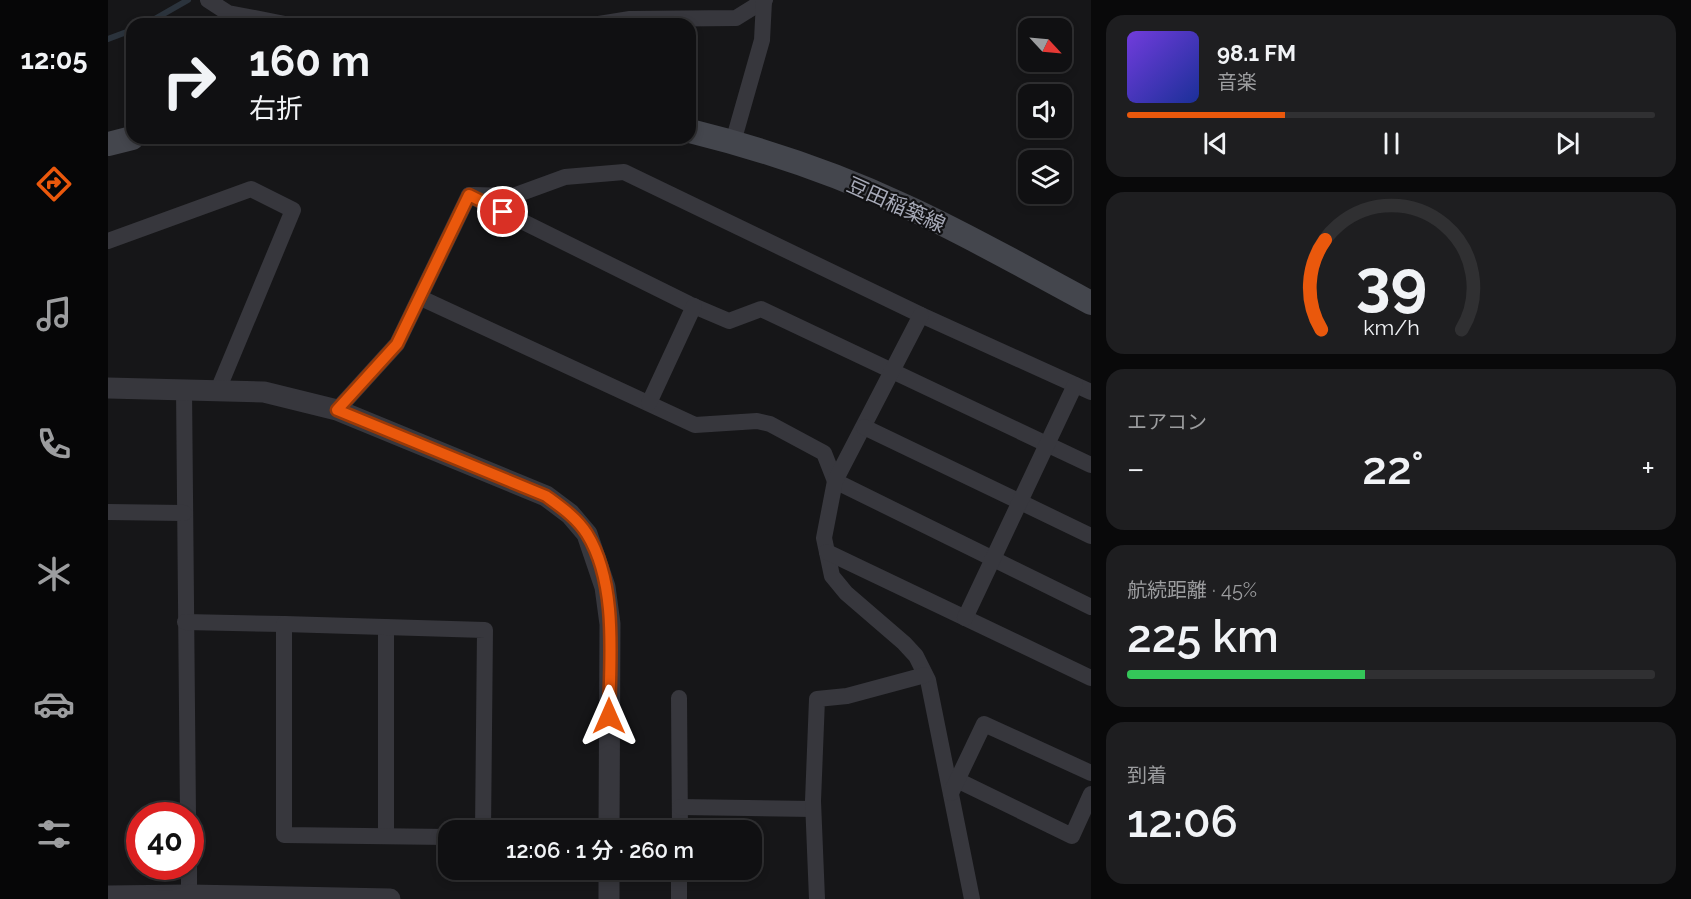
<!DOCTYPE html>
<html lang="ja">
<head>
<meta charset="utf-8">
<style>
	body { margin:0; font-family:Raleway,"Noto Sans JP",sans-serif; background:#1e1e20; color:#f1f3f6; height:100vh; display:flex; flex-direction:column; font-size:22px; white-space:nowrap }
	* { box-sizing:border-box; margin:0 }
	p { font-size:20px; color:#9c9d9f }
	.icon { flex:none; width:33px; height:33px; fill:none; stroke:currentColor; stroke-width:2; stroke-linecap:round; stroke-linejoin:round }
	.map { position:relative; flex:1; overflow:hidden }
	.side { display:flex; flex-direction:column; gap:15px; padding:15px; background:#09090a; width:600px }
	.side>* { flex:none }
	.banner { position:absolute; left:18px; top:18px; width:570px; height:126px; border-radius:18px; box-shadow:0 3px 9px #0003,0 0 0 2px #303032; background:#101012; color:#f1f3f6; overflow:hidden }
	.needle { width:39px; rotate:116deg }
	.tools { position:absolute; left:910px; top:18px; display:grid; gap:12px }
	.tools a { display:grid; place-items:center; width:54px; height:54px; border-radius:12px; background:#101012; box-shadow:0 3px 9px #0003,0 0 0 2px #303032; font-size:30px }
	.speed { position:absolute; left:18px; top:802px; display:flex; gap:12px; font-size:30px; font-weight:700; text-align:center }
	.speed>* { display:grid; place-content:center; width:78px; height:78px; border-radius:50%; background:#101012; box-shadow:0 3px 9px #0003,0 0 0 2px #303032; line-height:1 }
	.speed .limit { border:9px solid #d22; background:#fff; color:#111 }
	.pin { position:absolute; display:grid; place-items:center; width:51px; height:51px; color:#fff; margin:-26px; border:3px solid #fff; border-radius:50%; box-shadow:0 2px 6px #0007 }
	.me { position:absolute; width:66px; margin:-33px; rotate:0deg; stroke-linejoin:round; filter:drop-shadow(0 0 4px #0008) }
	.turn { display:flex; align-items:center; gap:21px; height:126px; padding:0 24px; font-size:27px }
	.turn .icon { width:78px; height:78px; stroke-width:2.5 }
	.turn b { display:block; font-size:42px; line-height:51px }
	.big { font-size:45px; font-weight:600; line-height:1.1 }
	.side .widget { flex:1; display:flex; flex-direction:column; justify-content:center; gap:9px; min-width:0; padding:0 21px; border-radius:18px; background:#1e1e20 }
	.side .dial { align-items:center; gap:0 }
	.dial svg { height:156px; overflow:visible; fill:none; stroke:#303032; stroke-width:7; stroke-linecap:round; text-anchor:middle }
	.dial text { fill:#f1f3f6; stroke:none }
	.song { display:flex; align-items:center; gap:18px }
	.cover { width:72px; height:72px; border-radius:9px; background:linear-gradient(135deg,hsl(260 70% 55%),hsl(230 70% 35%)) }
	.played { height:6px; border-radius:3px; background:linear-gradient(90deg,#ea580c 30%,#303032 30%) }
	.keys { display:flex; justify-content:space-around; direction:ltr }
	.heat { display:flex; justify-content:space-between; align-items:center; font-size:33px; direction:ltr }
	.charge { height:9px; border-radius:4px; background:linear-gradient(90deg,#34c759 45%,#303032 0) }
	.trip { position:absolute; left:330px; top:820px; width:324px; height:60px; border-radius:18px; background:#101012; box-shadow:0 3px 9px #0003,0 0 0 2px #303032; font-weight:600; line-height:60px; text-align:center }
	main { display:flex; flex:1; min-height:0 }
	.menu { display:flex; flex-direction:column; width:108px; justify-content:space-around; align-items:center; background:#060607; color:#9c9d9f }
	.menu .icon { width:42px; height:42px }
	.menu .selected { color:#ea580c }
	.menu b { font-size:27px; color:#f1f3f6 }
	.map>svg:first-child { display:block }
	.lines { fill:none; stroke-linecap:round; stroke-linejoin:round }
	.stream { stroke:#2b333c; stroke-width:6 }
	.minor { stroke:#37373d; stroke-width:16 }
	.tertiary { stroke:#37373d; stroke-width:21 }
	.secondary { stroke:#44464d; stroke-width:24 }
	.route-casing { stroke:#983908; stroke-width:15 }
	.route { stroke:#ea580c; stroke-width:10 }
	.labels { text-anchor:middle; stroke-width:4.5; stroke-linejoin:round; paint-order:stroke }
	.street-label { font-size:21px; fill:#a7aab8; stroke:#111113 }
</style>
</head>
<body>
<main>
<nav class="menu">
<b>12:05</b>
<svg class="icon selected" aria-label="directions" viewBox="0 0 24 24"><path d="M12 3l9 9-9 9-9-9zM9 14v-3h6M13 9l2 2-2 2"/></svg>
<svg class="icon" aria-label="music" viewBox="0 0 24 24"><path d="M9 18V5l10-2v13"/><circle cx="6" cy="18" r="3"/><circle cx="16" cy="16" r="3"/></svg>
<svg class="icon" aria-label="phone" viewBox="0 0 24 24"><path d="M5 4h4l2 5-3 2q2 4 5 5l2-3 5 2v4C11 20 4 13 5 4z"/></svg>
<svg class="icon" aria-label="climate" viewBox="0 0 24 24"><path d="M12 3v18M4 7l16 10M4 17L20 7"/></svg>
<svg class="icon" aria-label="car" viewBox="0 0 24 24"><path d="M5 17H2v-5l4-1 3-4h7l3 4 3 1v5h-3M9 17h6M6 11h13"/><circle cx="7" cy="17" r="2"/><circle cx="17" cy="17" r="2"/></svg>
<svg class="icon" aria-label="filters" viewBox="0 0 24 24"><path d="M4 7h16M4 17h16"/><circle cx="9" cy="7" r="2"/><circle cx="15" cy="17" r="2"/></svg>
</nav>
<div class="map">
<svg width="983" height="899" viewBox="0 0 983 899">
	<rect width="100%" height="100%" fill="#161618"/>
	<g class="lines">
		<g class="stream">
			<polyline points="38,24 80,0"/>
			<polyline points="0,39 24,30"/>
		</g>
		<g class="minor">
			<polyline points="100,0 120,13 177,24"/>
			<polyline points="491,24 522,19 628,18 657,0"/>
			<polyline points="625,142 654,40 656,1"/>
			<polyline points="361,195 581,304 621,321 653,309 983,465"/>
			<polyline points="365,195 405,196 457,177 516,172 813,315 983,392"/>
			<polyline points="0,241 143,189 185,210 110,390"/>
			<polyline points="313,298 587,425 649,421 662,424 716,453 727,481 983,607"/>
			<polyline points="813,315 727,481 716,538 724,576 738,593 796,643 808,656 820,680 864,899"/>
			<polyline points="76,388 80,816"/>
			<polyline points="541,403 586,306"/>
			<polyline points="229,410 289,344 361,195"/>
			<polyline points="756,427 983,536"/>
			<polyline points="0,512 76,513"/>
			<polyline points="719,552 983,678"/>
			<polyline points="857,618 967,385"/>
			<polyline points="77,622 176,624"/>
			<polyline points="571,698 572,831"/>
			<polyline points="849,780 964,836 983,794"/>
			<polyline points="843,793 876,724 983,773"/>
			<polyline points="572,807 705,809"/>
			<polyline points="278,836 278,627"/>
			<polyline points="340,837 176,835 176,624 377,630 375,831"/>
			<polyline points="81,867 81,895"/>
			<polyline points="571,899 571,870"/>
			<polyline points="709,899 705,801 709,699 739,696 817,675"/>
		</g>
		<g class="tertiary">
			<polyline points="0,388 156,392 229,410 438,496 462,514 479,534 497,587 502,624 501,831"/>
			<polyline points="0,896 81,895 282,899"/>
			<polyline points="501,899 501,870"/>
		</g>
		<g class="secondary">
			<path d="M 582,131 C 655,149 729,174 797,206 C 861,235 921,270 983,303"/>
			<polyline points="0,144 24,138"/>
		</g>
	</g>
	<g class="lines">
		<defs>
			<path id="route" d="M 395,212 L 361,195 L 289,344 L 229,410 L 438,496 C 453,507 469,518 479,534 C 510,584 502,660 501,716"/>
		</defs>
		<use href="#route" class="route-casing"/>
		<use href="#route" class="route"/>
	</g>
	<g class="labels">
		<g class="street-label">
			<text transform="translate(788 205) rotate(24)" y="7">豆田稲築線</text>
		</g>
	</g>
</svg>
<div class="tools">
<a><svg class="needle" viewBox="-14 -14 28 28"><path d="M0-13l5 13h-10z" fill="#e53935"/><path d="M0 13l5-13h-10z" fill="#9c9d9f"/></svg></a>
<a><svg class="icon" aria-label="sound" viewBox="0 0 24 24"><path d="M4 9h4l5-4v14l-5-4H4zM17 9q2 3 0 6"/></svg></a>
<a><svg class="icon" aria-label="layers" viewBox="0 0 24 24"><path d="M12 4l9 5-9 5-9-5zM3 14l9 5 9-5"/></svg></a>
</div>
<div class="speed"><div class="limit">40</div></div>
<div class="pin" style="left:395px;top:212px;background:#d93025"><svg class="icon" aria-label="arrive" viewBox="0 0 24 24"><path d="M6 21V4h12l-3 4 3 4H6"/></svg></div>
<svg class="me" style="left:501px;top:716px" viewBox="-20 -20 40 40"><path d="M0-17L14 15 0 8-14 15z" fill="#ea580c" stroke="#fff" stroke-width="4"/></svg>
<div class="trip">12:06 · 1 分 · 260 m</div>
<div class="banner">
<div class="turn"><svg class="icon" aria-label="right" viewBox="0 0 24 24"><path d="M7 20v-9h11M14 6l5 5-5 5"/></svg><div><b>160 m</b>右折</div></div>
</div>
</div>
<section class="side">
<div class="widget">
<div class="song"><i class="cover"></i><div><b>98.1 FM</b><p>音楽</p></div></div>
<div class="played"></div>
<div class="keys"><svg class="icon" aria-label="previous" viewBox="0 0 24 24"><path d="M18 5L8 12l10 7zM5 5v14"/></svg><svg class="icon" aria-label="pause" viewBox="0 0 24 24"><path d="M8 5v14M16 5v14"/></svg><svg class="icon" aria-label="next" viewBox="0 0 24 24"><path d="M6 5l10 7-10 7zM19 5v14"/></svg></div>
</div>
<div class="widget dial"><svg viewBox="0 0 100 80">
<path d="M14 69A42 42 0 1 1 86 69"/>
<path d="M14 69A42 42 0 0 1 16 23" stroke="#ea580c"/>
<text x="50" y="56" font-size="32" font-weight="700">39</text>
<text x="50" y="72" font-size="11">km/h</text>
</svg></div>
<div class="widget"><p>エアコン</p>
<div class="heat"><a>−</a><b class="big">22°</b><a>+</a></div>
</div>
<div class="widget"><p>航続距離 · 45%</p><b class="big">225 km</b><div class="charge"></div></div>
<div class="widget"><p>到着</p><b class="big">12:06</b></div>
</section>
</main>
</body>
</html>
